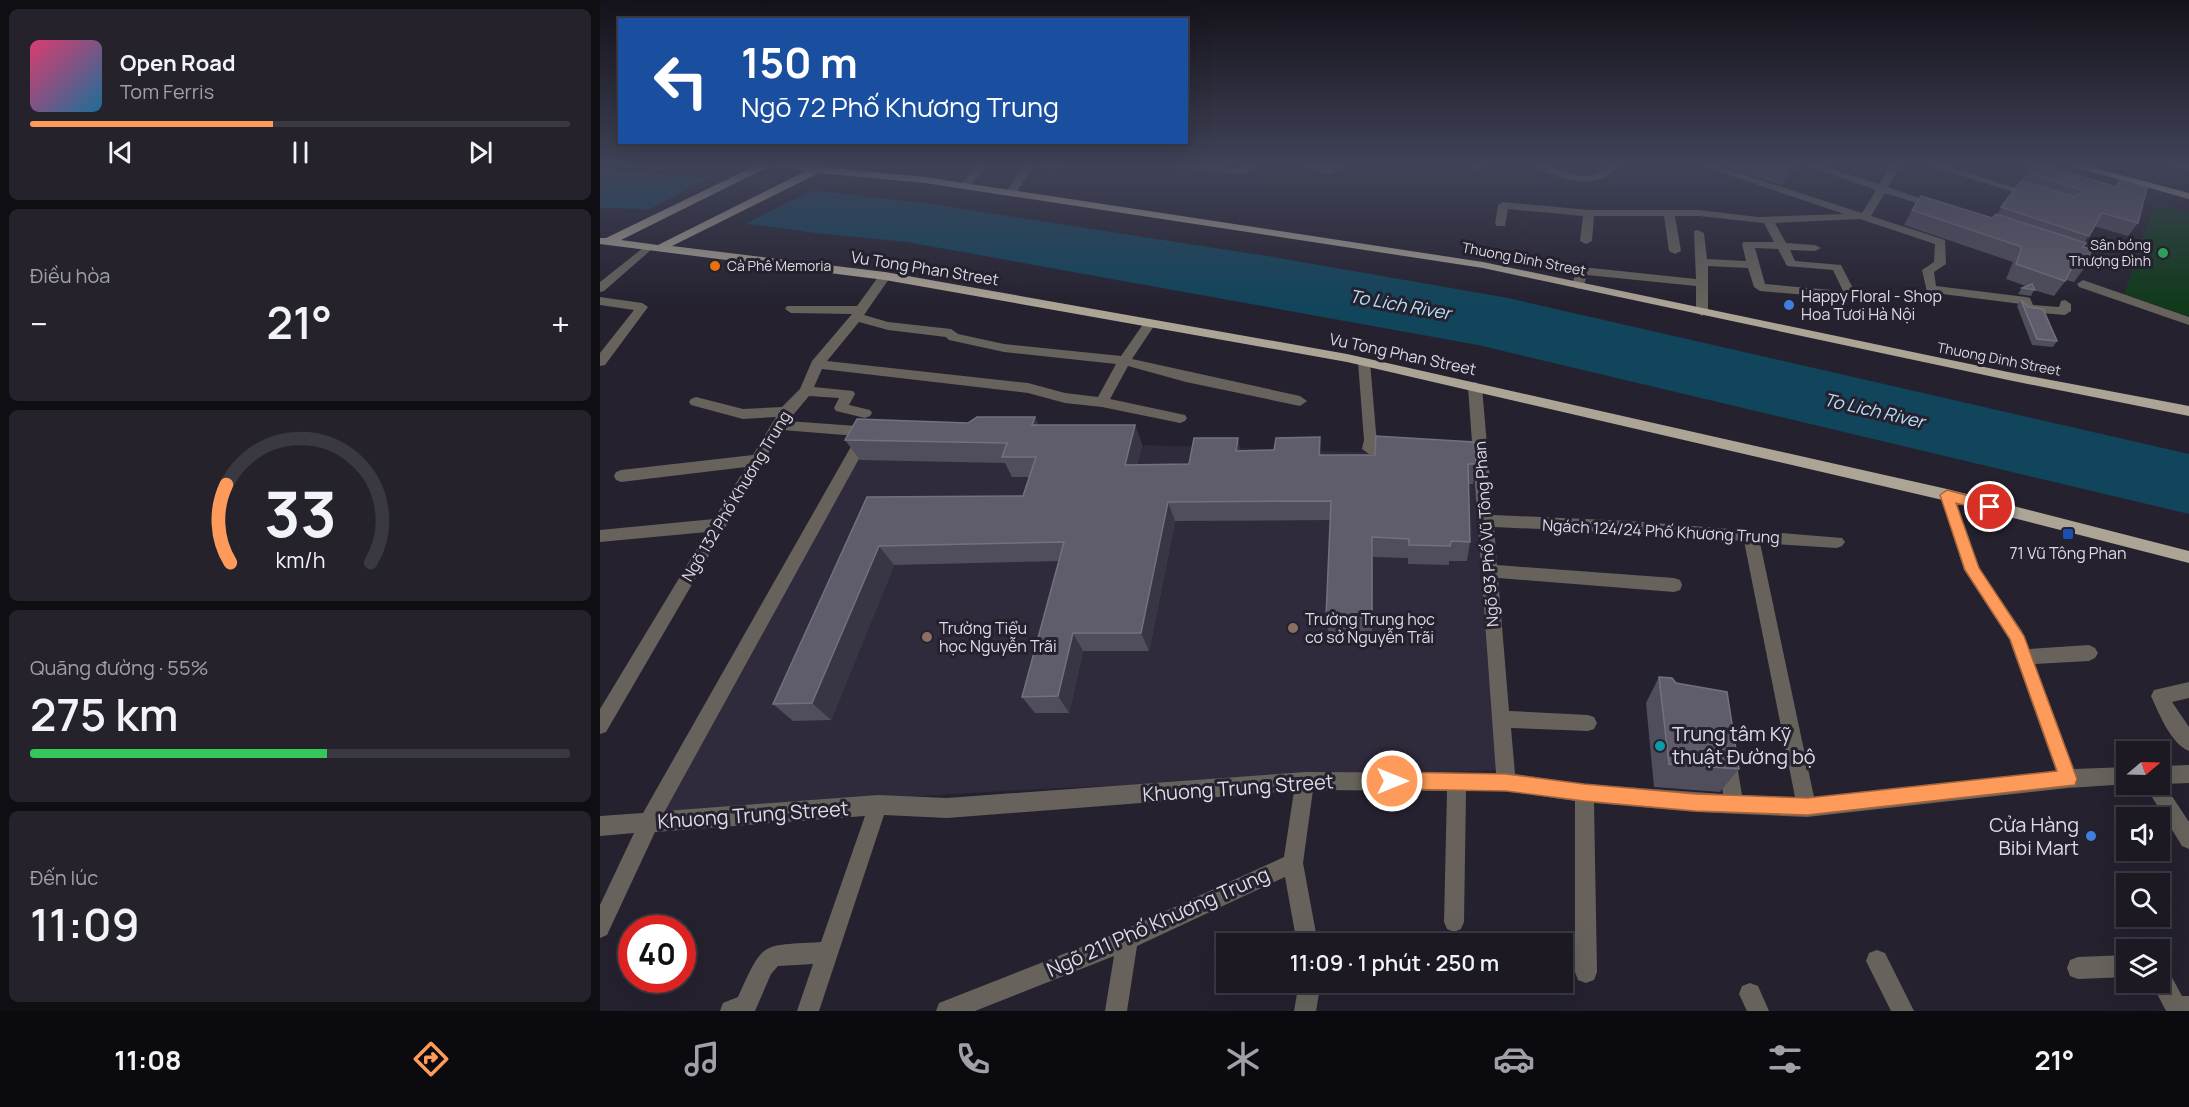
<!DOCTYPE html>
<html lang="vi">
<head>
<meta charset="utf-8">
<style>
	body { margin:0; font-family:Manrope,sans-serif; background:#25222b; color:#f1f3f6; height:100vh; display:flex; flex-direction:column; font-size:22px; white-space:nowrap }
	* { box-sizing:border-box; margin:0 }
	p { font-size:20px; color:#a0a0a6 }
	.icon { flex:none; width:33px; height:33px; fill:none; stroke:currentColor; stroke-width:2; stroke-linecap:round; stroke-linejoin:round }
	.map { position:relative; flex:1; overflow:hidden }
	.details { display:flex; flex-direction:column; gap:9px; padding:9px; background:#0f0e13; width:600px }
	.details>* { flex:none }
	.hud { position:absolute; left:18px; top:18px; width:570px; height:126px; border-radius:0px; box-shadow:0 6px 24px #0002,0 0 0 2px #3a3841; background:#1a4fa0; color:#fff; overflow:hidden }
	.needle { width:39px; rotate:71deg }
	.controls { position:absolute; left:1516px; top:741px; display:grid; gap:12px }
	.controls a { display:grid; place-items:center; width:54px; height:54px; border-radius:0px; background:#1c1923; box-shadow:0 6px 24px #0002,0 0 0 2px #3a3841; font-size:30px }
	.speed { position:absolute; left:18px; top:915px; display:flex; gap:12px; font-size:30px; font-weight:700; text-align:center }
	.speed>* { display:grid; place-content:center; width:78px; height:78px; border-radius:50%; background:#1c1923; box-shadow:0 6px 24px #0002,0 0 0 2px #3a3841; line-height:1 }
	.speed .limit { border:9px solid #d22; background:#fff; color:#111 }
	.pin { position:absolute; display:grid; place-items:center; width:51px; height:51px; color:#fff; margin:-26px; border:3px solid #fff; border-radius:50%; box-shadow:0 2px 6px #0007 }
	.me { position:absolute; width:66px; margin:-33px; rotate:90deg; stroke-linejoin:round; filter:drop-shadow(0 0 4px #0008) }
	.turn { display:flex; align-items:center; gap:21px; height:126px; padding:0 24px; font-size:27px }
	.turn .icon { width:78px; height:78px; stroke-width:2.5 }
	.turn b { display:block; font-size:42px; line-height:51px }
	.big { font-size:45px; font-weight:600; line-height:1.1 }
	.details .tile { flex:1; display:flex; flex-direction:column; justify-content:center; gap:9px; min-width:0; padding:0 21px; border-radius:9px; background:#25222b }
	.details .dial { align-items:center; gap:0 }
	.dial svg { height:156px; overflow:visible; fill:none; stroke:#3a3841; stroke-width:7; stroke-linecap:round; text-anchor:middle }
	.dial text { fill:#f1f3f6; stroke:none }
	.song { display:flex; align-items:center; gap:18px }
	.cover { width:72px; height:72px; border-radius:9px; background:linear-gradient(135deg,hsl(340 70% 55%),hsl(200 70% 35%)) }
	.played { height:6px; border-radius:3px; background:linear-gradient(90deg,#ff9b5a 45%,#3a3841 45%) }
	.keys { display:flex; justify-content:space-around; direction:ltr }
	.heat { display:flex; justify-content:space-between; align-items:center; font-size:33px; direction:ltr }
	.charge { height:9px; border-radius:4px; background:linear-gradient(90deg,#34c759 55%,#3a3841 0) }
	.trip { position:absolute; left:616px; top:933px; width:357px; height:60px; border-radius:0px; background:#1c1923; box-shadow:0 6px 24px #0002,0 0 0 2px #3a3841; font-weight:600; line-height:60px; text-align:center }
	.tab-bar { display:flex; height:96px; justify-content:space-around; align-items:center; background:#0b0a0e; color:#a0a0a6 }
	.tab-bar .icon { width:42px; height:42px }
	.tab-bar .active { color:#ff9b5a }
	.tab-bar b { font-size:27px; color:#f1f3f6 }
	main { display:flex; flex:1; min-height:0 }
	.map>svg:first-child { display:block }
	.built { fill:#302a3d }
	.green { fill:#103a1a }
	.water { fill:#11455c }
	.pier { fill:#25212f }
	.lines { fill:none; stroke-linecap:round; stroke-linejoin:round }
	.minor { fill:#67635c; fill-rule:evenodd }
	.major { fill:#aca495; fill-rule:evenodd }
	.rail { stroke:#7b7884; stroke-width:4; stroke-dasharray:7 4; stroke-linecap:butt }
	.wall { fill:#504e5c }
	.shaded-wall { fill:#383544 }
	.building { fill:#5f5d6b; stroke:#73717e; stroke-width:1.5 }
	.route { fill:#ff9b5a; stroke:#a6653a; stroke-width:1.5 }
	.leisure-dot { fill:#2e9e5b; stroke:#25212f; stroke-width:2 }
	.food-dot { fill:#e8710a; stroke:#25212f; stroke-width:2 }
	.shop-dot { fill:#3f7fe0; stroke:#25212f; stroke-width:2 }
	.transit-dot { fill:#1a4fb4; stroke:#25212f; stroke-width:2 }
	.education-dot { fill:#8d6e63; stroke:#25212f; stroke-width:2 }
	.culture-dot { fill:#0f9aa8; stroke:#25212f; stroke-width:2 }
	.labels { text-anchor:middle; stroke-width:6; stroke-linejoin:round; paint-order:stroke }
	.far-poi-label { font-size:14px; fill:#dddbe4; stroke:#25212f; text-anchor:end }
	.far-street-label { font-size:14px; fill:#dddbe4; stroke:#25212f }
	.street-label { font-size:16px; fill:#dddbe4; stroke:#25212f }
	.poi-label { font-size:16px; fill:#dddbe4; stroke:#25212f; text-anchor:start }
	.water-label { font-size:18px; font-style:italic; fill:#b5e0f8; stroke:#25212f }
	.near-poi-label { font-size:20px; fill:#dddbe4; stroke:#25212f; text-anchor:start }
	.near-street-label { font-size:20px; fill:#dddbe4; stroke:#25212f }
</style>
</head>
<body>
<main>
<section class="details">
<div class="tile">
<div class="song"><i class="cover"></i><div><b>Open Road</b><p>Tom Ferris</p></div></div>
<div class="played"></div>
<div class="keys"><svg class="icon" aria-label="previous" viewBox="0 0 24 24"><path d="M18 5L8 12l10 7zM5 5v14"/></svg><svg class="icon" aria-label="pause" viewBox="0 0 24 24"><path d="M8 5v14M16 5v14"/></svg><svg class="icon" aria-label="next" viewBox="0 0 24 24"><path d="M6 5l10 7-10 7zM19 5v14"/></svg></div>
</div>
<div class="tile"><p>Điều hòa</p>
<div class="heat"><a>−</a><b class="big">21°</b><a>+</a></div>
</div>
<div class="tile dial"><svg viewBox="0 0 100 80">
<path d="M14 69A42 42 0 1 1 86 69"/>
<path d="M14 69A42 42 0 0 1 12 29" stroke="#ff9b5a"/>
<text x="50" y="56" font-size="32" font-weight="700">33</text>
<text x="50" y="72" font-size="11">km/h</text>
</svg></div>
<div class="tile"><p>Quãng đường · 55%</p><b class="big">275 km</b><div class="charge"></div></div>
<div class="tile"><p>Đến lúc</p><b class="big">11:09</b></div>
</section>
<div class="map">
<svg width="1589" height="1011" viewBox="0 0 1589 1011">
	<rect width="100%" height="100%" fill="#25212f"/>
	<polygon class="built" points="274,427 542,445 879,456 898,770 458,788 64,811"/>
	<polygon class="green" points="1555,203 1589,213 1589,316 1524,294"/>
	<polygon class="water" points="0,169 109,178 331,204 673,257 908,298 1589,454 1589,514 878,345 307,242 216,233 40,209 0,208"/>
	<polygon class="pier" points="114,176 215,189 141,226 42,213"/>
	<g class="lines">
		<g class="minor">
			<polygon points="377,165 387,165 369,188 361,188 360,186"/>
			<polygon points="423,165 433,165 415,195 407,195 406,193"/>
			<path d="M 436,165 L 466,165 L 467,166 C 460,171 443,170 436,165 Z"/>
			<polygon points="578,165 608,165 642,169 646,165 657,165 644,175 583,168"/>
			<polygon points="703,165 718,165 729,168 734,165 745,165 730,175"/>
			<polygon points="875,165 886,165 876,172 871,169"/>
			<path d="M 933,165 C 963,164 982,190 1009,165 L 1020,165 C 1002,186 979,184 954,175 C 947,172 939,170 933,165 Z"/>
			<path d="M 1099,165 L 1114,165 L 1262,213 L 1276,190 L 1205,165 L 1220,165 L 1279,184 L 1291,165 L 1301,165 L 1288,187 L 1341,206 L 1336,209 L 1285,193 L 1271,216 L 1345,240 L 1346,264 L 1334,272 L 1336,286 L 1426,297 L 1430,298 L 1433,305 L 1459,307 L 1461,301 L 1465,300 L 1471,304 L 1471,311 L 1465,315 L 1428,312 L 1424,311 L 1421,304 L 1327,292 L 1322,270 L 1334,262 L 1335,244 L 1260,219 L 1175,223 L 1186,243 L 1215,245 L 1221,248 L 1215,251 L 1190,250 L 1195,261 L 1241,265 L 1257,296 L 1255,299 L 1160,291 L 1154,287 L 1148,268 L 1108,266 L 1108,312 L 1102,316 L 1096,312 L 1096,286 L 987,275 L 984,285 L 978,289 L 972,285 L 976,271 L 982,267 L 1096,279 L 1094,231 L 1098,230 L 1104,233 L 1107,259 L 1146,261 L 1142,244 L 1144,242 L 1174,242 L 1164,223 L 1099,216 L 1075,216 L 1081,251 L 1075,254 L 1069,251 L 1064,216 L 994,216 L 992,241 L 986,244 L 980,241 L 983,216 L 908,209 L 905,226 L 897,226 L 895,224 L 898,205 L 903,202 L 989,210 L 1099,210 L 1158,217 L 1244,214 ZM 1155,248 L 1178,249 L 1187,266 L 1233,270 L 1243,291 L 1165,284 Z"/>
			<polygon points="1327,165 1342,165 1438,195 1437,197 1429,197"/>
			<polygon points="48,244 52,245 52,249 4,291 0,292 0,282"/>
			<path d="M 285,272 L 291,276 L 264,315 L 288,322 L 351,329 L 358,334 L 404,344 L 521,356 L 546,320 L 550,319 L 556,323 L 532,359 L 700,396 L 707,401 L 700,406 L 586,382 L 528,366 L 510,399 L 585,415 L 587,418 L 585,421 L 580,423 L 502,407 L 465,403 L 428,393 L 222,369 L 214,387 L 253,391 L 255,394 L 249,405 L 270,410 L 272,413 L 270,416 L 265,418 L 236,411 L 234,408 L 239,398 L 209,396 L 188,421 L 270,427 L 277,432 L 271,437 L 65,811 L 278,795 L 347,798 L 705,772 L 896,773 L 868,387 L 875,382 L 882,387 L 893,515 L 1030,521 L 1242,538 L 1245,542 L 1242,546 L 1237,548 L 1160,543 L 1214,797 L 1456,771 L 1409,639 L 1364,570 L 1340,495 L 1342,491 L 1352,491 L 1354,495 L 1379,568 L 1422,631 L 1429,649 L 1489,645 L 1495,648 L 1498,653 L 1495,658 L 1489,661 L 1435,664 L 1474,769 L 1527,767 L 1529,784 L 1468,788 L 1207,817 L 1096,812 L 994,803 L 997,972 L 994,980 L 986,983 L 978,980 L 975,972 L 975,801 L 906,791 L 866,791 L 864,922 L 861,929 L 854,932 L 847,929 L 844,922 L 847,791 L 713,790 L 703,863 L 718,944 L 697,944 L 685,877 L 537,946 L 527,1011 L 505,1011 L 514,956 L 375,1011 L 336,1011 L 339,1003 L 522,931 L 684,857 L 694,791 L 347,818 L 284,815 L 219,1011 L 197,1011 L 213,964 L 178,966 L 171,974 L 155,1011 L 120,1011 L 123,1003 L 138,997 C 164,940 160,946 221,942 L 265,816 L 55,832 L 7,935 L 0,938 L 0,905 L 34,833 L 0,836 L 0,816 L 43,813 L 257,436 L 182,430 L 6,732 L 0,734 L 0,709 L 107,532 L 0,542 L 0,530 L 114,519 L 146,467 L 21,482 L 16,480 L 14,476 L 16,472 L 21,470 L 153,455 L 176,417 L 143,419 L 91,405 L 89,402 L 91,399 L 96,397 L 143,409 L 182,407 L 200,389 L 212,361 L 252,314 L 191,313 L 185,309 L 187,306 L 257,306 L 281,273 ZM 259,322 L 288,330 L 346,337 L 349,340 L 404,352 L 516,364 L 498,397 L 465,393 L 428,383 L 227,361 ZM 894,527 L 1030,533 L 1144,541 L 1195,797 L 1142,795 L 1135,753 L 1128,750 L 1121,753 L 1119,759 L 1123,794 L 984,784 L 915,774 L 911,728 L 988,731 L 994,729 L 997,723 L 994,717 L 988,715 L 909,711 L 898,578 L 1074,592 L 1080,590 L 1082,585 L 1080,580 L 1074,578 L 897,565 Z"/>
			<polygon points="1483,280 1589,317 1589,325 1479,287 1477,284"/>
			<polygon points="0,297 42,303 48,307 5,365 0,366 0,353 34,310 0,305"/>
			<polygon points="764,358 770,362 777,444 801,446 803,450 801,454 769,454 762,449 764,440 758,362"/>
			<path d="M 1589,682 L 1589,698 L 1572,702 L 1589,727 L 1589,751 C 1570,743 1559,713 1551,696 L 1554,690 Z"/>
			<polygon points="1589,765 1589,783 1564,784 1589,822 1589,849 1582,846 1544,784 1560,784 1560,766"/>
			<polygon points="1277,950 1285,953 1314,1011 1291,1011 1266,961 1269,953"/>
			<polygon points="1527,955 1527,977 1478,979 1470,976 1467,968 1470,960 1478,957"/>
			<polygon points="1560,967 1568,970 1582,996 1589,996 1589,1011 1566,1011 1551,982 1560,982"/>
			<polygon points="699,982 721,982 716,1011 694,1011"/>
			<polygon points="1150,983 1158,986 1169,1011 1147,1011 1139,994 1142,986"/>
		</g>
		<g class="major">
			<path d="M 157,165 L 203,165 L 325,177 L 883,262 L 1408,372 L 1589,406 L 1589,416 L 1408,380 L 883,268 L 325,183 L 219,173 L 72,246 L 285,272 L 747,354 L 1347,489 L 1589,551 L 1589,563 L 1347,501 L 747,362 L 285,280 L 0,244 L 0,238 L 6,238 ZM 170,166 L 206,171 L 58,245 L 21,240 Z"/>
			<polygon points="1467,165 1483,165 1589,193 1589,199"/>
		</g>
		<polyline class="rail" points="1574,165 1589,168"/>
	</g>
	<g class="wall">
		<polygon points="340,165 376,165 372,168"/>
		<polygon points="1118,165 1199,165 1182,185"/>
		<polygon points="1427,173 1515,186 1519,180 1538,223 1528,236 1494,226 1485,242 1483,247 1485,267 1474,282 1466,280 1454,296 1434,290 1431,296 1418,294 1422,288 1426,286 1406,279 1413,262 1304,225 1312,210 1392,218 1397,214"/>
		<polygon points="1421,300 1457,341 1453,347 1432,345 1417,306"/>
		<polygon points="439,425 535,425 542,445 537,465 589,464 641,451 876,464 873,484 868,484 870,542 867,561 849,561 849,565 808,564 808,558 773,557 772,635 729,636 726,618 731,520 575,521 549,651 483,651 469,713 435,713 422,697 459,561 294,565 231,720 193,721 173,704 267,497 423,496 429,477 412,477 405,463 260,460 245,440"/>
		<polygon points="1059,677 1139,769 1120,792 1054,787 1046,703"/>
	</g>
	<g class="shaded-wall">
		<polygon points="1191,165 1199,165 1182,185 1188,169"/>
		<polygon points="435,417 445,437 432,425"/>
		<polygon points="535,425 542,445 532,485 525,465"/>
		<polygon points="720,437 722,458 719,455"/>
		<polygon points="638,438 642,458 636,451"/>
		<polygon points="568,502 575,521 549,651 541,633"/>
		<polygon points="772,537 773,557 772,635"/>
		<polygon points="279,546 294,565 231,720 212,703"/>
		<polygon points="473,633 483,651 469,713 458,696"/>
	</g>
	<g class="building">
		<polygon points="1173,165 1191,165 1188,169"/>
		<polygon points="1433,165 1442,165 1517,187 1519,180 1547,188 1538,223 1502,213 1489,236 1401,207 1421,181 1475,197 1483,192 1482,190 1427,173"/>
		<polygon points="1321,196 1392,218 1396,214 1486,243 1483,247 1492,249 1485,267 1474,264 1465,281 1416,264 1422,247 1312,210"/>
		<polygon points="1432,284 1435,290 1422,288"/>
		<polygon points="1421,300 1428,307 1443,309 1457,341 1437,339"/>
		<polygon points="377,417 435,417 432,425 535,425 525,465 589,464 594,438 638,438 636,451 674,450 676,438 720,437 719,455 775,455 776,436 874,442 876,464 868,464 870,542 851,541 850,546 809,545 809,539 772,537 772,617 726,618 731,501 568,502 541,633 473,633 458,696 422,697 464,542 279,546 212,703 173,704 267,497 423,496 436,457 402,457 407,443 245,440 257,419 368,423"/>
		<polygon points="1059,677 1072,678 1076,683 1127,692 1139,769 1069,764"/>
	</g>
	<linearGradient id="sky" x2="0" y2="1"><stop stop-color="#14121a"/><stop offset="0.54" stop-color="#404358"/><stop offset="1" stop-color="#404358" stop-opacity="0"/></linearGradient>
	<rect width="1589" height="306" fill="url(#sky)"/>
	<polygon class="route" points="1347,490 1395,503 1397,507 1390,512 1356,503 1379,568 1424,636 1477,779 1475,785 1207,815 1096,811 984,801 906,791 792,789 786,787 783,781 786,775 792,772 906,774 984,784 1096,794 1207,798 1457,771 1410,639 1365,570 1340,495"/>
	<circle class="leisure-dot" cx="1563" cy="253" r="6"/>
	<circle class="food-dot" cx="115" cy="266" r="6"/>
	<g class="shop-dot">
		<circle cx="1189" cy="305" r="6"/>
		<circle cx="1491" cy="836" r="6"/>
	</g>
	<rect class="transit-dot" x="1462" y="528" width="12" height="12" rx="3"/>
	<g class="education-dot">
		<circle cx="693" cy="628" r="6"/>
		<circle cx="327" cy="637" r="6"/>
	</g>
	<circle class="culture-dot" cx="1060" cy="746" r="6"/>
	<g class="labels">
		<g class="far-poi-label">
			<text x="1551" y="250">Sân bóng<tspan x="1551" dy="16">Thượng Đình</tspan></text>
			<text x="127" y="271" text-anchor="start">Cà Phê Memoria</text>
		</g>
		<g class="far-street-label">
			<text transform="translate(924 259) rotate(11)" y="5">Thuong Dinh Street</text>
			<text transform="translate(1399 359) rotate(11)" y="5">Thuong Dinh Street</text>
		</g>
		<g class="street-label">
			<text transform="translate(325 268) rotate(9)" y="6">Vu Tong Phan Street</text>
			<text transform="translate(803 354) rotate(12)" y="6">Vu Tong Phan Street</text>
			<text transform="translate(136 496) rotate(-59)" y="6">Ngõ 132 Phố Khương Trung</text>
			<text transform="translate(1061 531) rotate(3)" y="6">Ngách 124/24 Phố Khương Trung</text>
			<text transform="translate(886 534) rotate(-94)" y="6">Ngõ 93 Phố Vũ Tông Phan</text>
		</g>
		<g class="poi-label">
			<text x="1201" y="302">Happy Floral - Shop<tspan x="1201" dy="18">Hoa Tươi Hà Nội</tspan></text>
			<text x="1468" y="559" text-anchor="middle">71 Vũ Tông Phan</text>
			<text x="705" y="625">Trường Trung học<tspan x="705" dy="18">cơ sở Nguyễn Trãi</tspan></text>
			<text x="339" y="634">Trường Tiểu<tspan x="339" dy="18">học Nguyễn Trãi</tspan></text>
		</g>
		<g class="water-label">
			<text transform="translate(800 305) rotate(10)" y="6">To Lich River</text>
			<text transform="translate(1274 411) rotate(13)" y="6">To Lich River</text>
		</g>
		<g class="near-poi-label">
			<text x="1072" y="741">Trung tâm Kỹ<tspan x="1072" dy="23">thuật Đường bộ</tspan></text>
			<text x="1479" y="832" text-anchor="end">Cửa Hàng<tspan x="1479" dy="23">Bibi Mart</tspan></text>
		</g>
		<g class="near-street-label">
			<text transform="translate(638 788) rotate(-4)" y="7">Khuong Trung Street</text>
			<text transform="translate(153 815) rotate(-4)" y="7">Khuong Trung Street</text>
			<text transform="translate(558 922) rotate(-24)" y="7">Ngõ 211 Phố Khương Trung</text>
		</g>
	</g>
</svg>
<div class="controls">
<a><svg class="needle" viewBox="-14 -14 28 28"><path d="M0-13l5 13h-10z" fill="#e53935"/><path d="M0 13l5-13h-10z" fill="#a0a0a6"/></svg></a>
<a><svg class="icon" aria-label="sound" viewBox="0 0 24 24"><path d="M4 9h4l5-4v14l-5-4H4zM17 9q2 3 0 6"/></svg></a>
<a><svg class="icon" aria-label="search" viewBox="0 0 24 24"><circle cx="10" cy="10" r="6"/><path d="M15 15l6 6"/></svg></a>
<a><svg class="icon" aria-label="layers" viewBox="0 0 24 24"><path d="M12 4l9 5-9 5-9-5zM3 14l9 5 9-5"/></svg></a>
</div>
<div class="speed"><div class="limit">40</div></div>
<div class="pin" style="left:1390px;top:507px;background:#d93025"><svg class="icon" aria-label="arrive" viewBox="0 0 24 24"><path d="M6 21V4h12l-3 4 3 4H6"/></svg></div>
<svg class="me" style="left:792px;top:781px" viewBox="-20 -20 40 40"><circle r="17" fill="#ff9b5a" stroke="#fff" stroke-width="3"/><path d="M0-11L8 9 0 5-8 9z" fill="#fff"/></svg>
<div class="trip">11:09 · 1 phút · 250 m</div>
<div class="hud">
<div class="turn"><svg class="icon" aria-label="left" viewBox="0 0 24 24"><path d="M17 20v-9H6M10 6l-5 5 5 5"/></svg><div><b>150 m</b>Ngõ 72 Phố Khương Trung</div></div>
</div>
</div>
</main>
<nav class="tab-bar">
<b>11:08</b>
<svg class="icon active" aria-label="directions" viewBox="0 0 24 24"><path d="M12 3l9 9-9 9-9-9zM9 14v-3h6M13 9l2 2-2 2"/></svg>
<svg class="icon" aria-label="music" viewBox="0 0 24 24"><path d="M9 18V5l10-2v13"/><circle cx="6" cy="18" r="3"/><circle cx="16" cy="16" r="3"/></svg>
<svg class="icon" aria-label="phone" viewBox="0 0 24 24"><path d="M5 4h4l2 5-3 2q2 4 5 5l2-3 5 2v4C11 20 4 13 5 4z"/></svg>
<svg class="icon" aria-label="climate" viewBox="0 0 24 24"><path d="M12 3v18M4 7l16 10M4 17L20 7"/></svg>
<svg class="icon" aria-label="car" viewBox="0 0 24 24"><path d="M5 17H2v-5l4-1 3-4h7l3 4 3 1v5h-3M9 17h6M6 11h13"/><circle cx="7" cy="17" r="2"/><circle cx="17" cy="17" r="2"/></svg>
<svg class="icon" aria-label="filters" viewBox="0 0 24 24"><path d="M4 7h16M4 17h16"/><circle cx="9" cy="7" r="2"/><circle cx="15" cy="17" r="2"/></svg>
<b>21°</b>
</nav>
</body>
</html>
